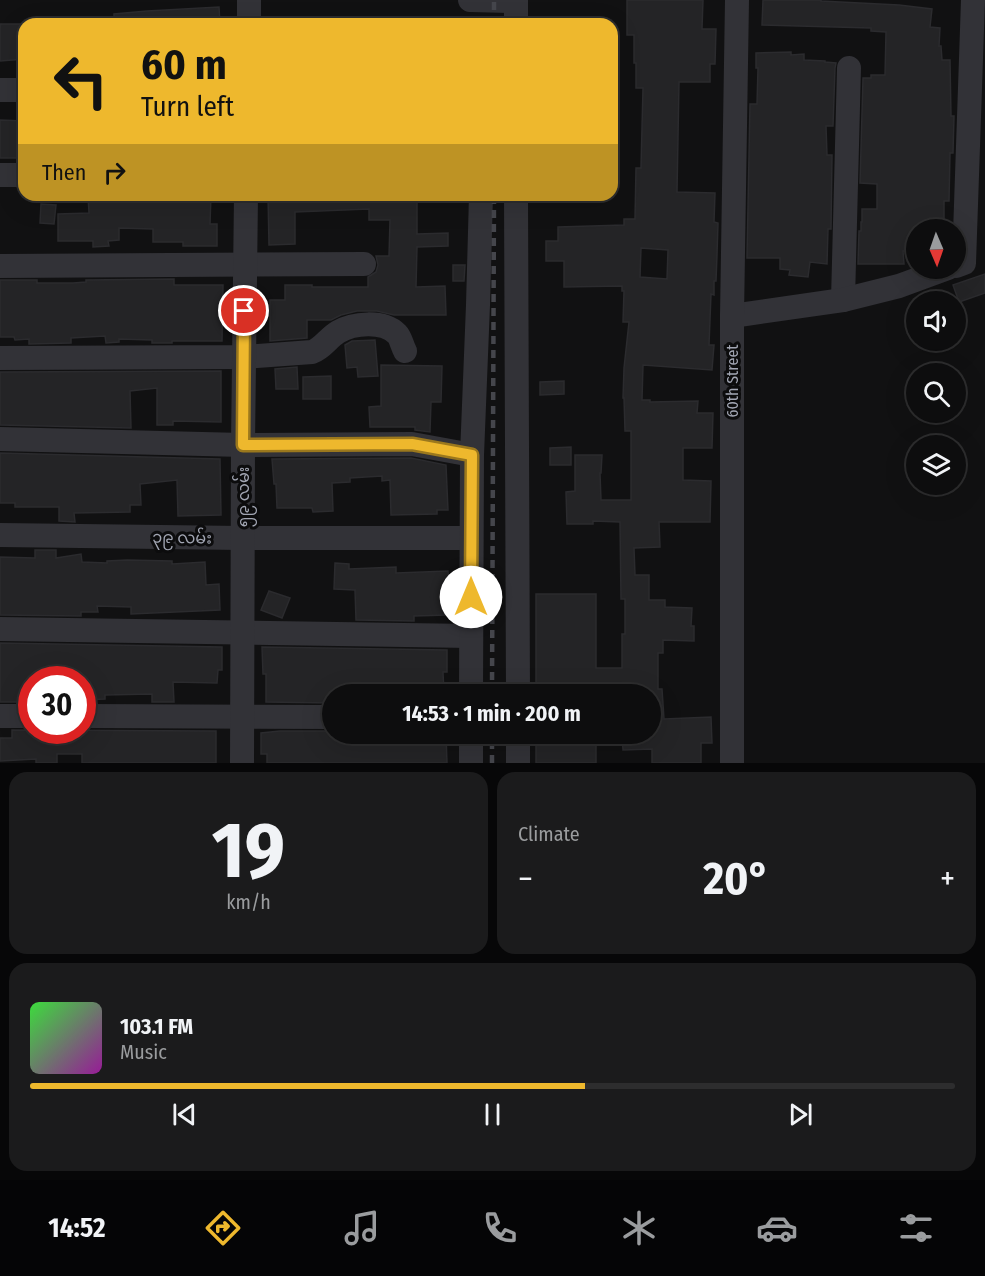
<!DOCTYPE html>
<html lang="en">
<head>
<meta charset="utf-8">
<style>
	body { margin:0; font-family:"Fira Sans Condensed","Noto Sans Myanmar",sans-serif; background:#1b1b1c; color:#f1f3f6; height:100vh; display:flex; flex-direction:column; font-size:22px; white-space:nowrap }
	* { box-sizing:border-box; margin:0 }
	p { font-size:20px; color:#9a9c9e }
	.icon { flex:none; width:33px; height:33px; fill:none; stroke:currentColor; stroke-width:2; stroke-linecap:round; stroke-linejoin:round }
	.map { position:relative; height:763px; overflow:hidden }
	.details { display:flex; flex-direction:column; gap:9px; padding:9px; background:#070708; flex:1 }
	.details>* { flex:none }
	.banner { position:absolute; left:18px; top:18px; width:600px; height:183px; border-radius:18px; box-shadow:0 6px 24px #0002,0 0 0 2px #2d2d2e; background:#eeb82d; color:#111; overflow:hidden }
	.needle { width:39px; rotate:178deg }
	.tools { position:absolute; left:906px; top:219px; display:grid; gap:12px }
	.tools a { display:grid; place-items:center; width:60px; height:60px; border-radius:50%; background:#0d0d0e; box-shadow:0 6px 24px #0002,0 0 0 2px #2d2d2e; font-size:30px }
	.speed { position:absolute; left:18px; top:666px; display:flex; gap:12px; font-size:30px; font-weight:700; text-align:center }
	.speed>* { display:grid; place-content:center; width:78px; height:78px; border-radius:50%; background:#0d0d0e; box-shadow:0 6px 24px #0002,0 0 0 2px #2d2d2e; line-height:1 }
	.speed .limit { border:9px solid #d22; background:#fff; color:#111 }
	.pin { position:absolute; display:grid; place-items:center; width:51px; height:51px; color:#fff; margin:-26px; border:3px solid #fff; border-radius:50%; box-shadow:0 2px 6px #0007 }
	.me { position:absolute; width:66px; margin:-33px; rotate:0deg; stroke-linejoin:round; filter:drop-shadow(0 0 4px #0008) }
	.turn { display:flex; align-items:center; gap:21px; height:126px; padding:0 24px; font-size:27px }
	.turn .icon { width:78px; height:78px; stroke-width:2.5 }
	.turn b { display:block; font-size:42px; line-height:51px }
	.then { display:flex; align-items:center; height:57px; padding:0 24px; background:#0003; gap:12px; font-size:22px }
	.big { font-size:45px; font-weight:700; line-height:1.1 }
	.details .card { flex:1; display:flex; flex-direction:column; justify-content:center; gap:9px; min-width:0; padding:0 21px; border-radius:18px; background:#1b1b1c }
	.details .dial { align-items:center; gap:0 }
	.dial b { font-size:78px; line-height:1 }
	.song { display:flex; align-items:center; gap:18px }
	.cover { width:72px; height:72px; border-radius:9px; background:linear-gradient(135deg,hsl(120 70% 55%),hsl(300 70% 35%)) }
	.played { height:6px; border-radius:3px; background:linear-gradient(90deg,#eeb82d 60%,#2d2d2e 60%) }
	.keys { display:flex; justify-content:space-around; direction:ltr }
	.heat { display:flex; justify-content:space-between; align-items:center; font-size:33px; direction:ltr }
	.details .tiles { flex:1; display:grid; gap:9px; grid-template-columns:1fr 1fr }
	.card:last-child { grid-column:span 2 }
	.trip { position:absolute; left:322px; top:684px; width:339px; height:60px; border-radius:30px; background:#0d0d0e; box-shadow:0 6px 24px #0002,0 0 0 2px #2d2d2e; font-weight:700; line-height:60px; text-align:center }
	.tabs { display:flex; height:96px; justify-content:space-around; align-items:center; background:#050506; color:#9a9c9e }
	.tabs .icon { width:42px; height:42px }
	.tabs .on { color:#eeb82d }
	.tabs b { font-size:27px; color:#f1f3f6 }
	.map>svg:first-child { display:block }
	.building { fill:#242426; stroke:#2b2b2e; stroke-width:1.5; fill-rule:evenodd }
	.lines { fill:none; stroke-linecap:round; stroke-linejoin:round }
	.minor { stroke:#323237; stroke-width:24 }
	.rail { stroke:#45464c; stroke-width:4.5; stroke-dasharray:8 6; stroke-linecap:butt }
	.route-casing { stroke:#9b781d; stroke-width:15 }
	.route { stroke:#eeb82d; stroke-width:10 }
	.labels { text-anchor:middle; stroke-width:6; stroke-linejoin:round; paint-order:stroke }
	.street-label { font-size:16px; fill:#a2a6b3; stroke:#0c0c0d }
</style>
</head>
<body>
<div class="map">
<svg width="985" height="763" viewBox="0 0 985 763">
	<rect width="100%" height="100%" fill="#111112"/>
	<g class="building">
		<path d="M 627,0 L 703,0 L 702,29 L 716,29 L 715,64 L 710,64 L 710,82 L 679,82 L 677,192 L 715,193 L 714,222 L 718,223 L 717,255 L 716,281 L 714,281 L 714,295 L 711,294 L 709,345 L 714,345 L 712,370 L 643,365 L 642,400 L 650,400 L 650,402 L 698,401 L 697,413 L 713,413 L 712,448 L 683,448 L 683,480 L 711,481 L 710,522 L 659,522 L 660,547 L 634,548 L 635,575 L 649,575 L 649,600 L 665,600 L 665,607 L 692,608 L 691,626 L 694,626 L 694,641 L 663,640 L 663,653 L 658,653 L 658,689 L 662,689 L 664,719 L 711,717 L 712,743 L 701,743 L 701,763 L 652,763 L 652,749 L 623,750 L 622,734 L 651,734 L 651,694 L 536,694 L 536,594 L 596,594 L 596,668 L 622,668 L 622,634 L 625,634 L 625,599 L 621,599 L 620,522 L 593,521 L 593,524 L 567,524 L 566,492 L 575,491 L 575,455 L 602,455 L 601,473 L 600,473 L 601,500 L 631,500 L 631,431 L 625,431 L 624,398 L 623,398 L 624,368 L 629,322 L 623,322 L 624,291 L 622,291 L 622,286 L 564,287 L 564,261 L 546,261 L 546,241 L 558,241 L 558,227 L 624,225 L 624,219 L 635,219 L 636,168 L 641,168 L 643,88 L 636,88 L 636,63 L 634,63 L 634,35 L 627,35 ZM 641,248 L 668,250 L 667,279 L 640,277 Z"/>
		<polygon points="763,0 821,0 821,1 899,5 932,9 930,27 940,28 939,46 941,46 942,60 950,60 951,116 954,116 953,153 950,153 949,201 944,201 944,229 916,229 916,251 903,251 904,264 858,264 859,231 861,231 861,222 862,222 862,209 877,209 877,184 860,183 863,78 871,78 871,75 885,75 886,32 871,31 871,28 762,25"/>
		<polygon points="219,7 220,24 114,24 114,14 147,11"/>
		<polygon points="0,24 24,24 24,59 0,61"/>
		<polygon points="791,52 791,55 804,54 804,60 825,61 825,62 836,63 835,68 833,126 826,126 827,155 832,155 831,229 828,229 827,264 810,262 808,277 789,275 790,270 780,269 780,258 747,258 750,104 757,104 758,68 756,68 756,53"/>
		<polygon points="0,120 24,121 24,158 0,158"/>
		<polygon points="88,195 211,195 210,224 217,224 217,246 183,246 183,242 153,242 153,229 119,228 119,240 108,241 109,246 93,247 93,241 58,241 58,214 89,213"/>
		<polygon points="268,195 417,195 417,234 448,233 448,246 417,247 416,287 445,286 446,315 394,315 377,311 357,311 341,315 331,320 307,320 307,338 270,341 270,300 285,300 285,285 312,285 312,287 368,287 368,277 376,272 378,265 376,256 389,256 390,220 369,220 369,209 295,212 295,244 269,245"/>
		<polygon points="41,204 56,205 54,224 40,223"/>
		<polygon points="453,265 465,265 464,281 453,281"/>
		<polygon points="985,274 985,293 959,302 953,285"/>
		<polygon points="174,279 174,285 223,285 222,341 172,341 172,343 152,343 152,340 119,339 119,342 106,343 105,336 71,338 71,343 29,344 29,339 15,340 14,337 0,337 0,280 37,280 37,283 73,283 86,282 86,280"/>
		<polygon points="375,340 378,376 358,377 357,367 347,368 345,345 352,341"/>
		<polygon points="381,365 442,366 441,402 431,402 430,432 415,430 415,427 370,427 369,407 381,406"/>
		<polygon points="297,367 298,389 276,389 275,369"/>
		<polygon points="221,371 221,422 173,421 173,425 157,425 157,388 130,391 131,428 0,425 0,372"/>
		<polygon points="331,376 331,399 303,399 303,377"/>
		<polygon points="564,381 564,394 540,395 540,382"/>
		<polygon points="571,447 571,465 550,465 550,448"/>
		<polygon points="0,453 220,459 221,515 178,516 177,480 140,484 141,505 130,505 130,512 74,513 75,522 59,521 59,507 15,507 15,503 0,503"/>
		<polygon points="411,458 446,465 448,510 437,510 437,514 391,515 390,480 382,481 382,476 350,478 350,482 332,483 333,511 313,512 312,508 277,508 276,484 274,484 272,459"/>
		<polygon points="35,550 56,550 56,558 81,554 82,562 107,563 107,561 127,560 172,561 172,564 205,562 206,585 219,584 220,610 131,614 131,607 97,606 98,612 81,612 81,616 0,615 0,557 35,558"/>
		<polygon points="335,563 349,564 349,569 396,567 396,573 448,571 449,585 446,585 447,615 414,616 414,621 356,620 355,590 334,589"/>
		<polygon points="269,591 290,598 282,618 261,610"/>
		<polygon points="0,643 222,647 222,670 218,670 217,683 173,682 174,702 152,702 152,694 105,695 105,699 82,700 82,680 32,680 32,702 0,702"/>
		<polygon points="262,647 447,650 447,672 443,672 444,694 333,694 333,703 266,702 266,674 263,674"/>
		<polygon points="12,730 216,731 216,763 82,763 82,754 57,754 57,763 36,763 36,759 0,761 0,738 12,738"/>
		<polygon points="280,731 333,731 333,734 446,734 447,763 267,763 267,754 261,754 261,733"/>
		<rect x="536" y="734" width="60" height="29"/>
	</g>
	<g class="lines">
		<g class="minor">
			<polyline points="470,0 510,1 513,0"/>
			<polyline points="249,24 249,0"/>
			<polyline points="516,24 516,0"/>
			<polyline points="0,90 24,90"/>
			<polyline points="0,175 24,175"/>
			<polyline points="516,195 518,694"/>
			<polyline points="0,266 364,264"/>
			<polyline points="956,266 964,263 973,0"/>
			<polyline points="843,300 849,68"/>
			<polyline points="732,316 843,300 899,286 948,268"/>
			<path d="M 0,358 L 244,357 L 312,352 C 323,348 328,338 338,332 C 353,323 383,320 397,334 C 401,338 402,346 405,351"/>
			<polyline points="0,439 243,445 412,444 472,455"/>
			<polyline points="0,535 242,538 471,538"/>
			<polyline points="0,629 471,636"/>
			<polyline points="471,694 472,455 478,305 481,195"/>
			<polyline points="0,716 32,716"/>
			<polyline points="82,716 333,717"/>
			<polyline points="518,734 518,763"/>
			<polyline points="242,763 243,445 246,195"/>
			<polyline points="471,763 471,734"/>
			<polyline points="732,763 732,316 737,0"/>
		</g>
		<g class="rail">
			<polyline points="494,24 494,0"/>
			<polyline points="492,694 494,195"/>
			<polyline points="492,763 492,734"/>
		</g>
	</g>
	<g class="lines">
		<defs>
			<polyline id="route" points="244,311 243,445 412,444 472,455 471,597"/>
		</defs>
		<use href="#route" class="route-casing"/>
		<use href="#route" class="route"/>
	</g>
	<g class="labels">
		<g class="street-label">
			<text transform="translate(732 381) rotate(-90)" y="6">60th Street</text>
			<text transform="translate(243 497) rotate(-90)" y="6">၅၉ လမ်း</text>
			<text transform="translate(182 537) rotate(1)" y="6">၃၉ လမ်း</text>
		</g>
	</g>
</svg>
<div class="tools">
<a><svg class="needle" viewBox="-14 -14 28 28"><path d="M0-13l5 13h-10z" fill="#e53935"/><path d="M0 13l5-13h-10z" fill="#9a9c9e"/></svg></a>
<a><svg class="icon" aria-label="sound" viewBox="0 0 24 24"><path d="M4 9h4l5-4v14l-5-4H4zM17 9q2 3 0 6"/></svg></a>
<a><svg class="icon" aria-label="search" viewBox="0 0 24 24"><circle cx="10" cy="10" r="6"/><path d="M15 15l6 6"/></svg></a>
<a><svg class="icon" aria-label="layers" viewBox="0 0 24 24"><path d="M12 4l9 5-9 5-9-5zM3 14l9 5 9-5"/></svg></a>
</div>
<div class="speed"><div class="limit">30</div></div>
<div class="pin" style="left:244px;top:311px;background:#d93025"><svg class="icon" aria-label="arrive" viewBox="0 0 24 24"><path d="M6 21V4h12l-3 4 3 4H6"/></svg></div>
<svg class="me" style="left:471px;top:597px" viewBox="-20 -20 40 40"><circle r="19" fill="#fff"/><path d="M0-13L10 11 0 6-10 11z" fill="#eeb82d"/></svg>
<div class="trip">14:53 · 1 min · 200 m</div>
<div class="banner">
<div class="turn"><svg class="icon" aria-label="left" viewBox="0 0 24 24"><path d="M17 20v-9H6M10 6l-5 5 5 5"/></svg><div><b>60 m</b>Turn left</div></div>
<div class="then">Then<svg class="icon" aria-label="right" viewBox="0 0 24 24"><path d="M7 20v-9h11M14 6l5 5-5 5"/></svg></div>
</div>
</div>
<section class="details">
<div class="tiles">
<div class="card dial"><b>19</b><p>km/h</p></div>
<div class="card"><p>Climate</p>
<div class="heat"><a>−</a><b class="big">20°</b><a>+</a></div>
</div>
<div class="card">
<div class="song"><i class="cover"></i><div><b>103.1 FM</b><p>Music</p></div></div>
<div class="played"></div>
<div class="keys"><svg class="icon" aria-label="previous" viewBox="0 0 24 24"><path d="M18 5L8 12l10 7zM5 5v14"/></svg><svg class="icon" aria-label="pause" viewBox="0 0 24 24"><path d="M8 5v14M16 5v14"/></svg><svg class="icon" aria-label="next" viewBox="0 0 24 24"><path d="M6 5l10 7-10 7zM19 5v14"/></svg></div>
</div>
</div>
</section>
<nav class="tabs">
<b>14:52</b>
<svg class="icon on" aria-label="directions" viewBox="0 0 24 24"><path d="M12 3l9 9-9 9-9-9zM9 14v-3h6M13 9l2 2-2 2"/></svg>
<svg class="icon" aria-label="music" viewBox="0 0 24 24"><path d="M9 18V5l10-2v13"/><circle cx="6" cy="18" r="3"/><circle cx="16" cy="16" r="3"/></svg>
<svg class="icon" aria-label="phone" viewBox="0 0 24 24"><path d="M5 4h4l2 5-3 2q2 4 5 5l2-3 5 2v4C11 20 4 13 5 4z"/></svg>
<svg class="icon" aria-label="climate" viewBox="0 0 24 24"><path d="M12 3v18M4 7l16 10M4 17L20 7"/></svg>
<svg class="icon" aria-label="car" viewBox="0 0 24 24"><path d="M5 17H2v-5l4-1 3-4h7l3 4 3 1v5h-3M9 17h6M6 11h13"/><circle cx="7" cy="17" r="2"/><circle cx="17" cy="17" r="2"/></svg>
<svg class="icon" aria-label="filters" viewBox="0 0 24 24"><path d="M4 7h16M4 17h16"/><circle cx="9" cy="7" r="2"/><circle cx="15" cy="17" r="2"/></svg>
</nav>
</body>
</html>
